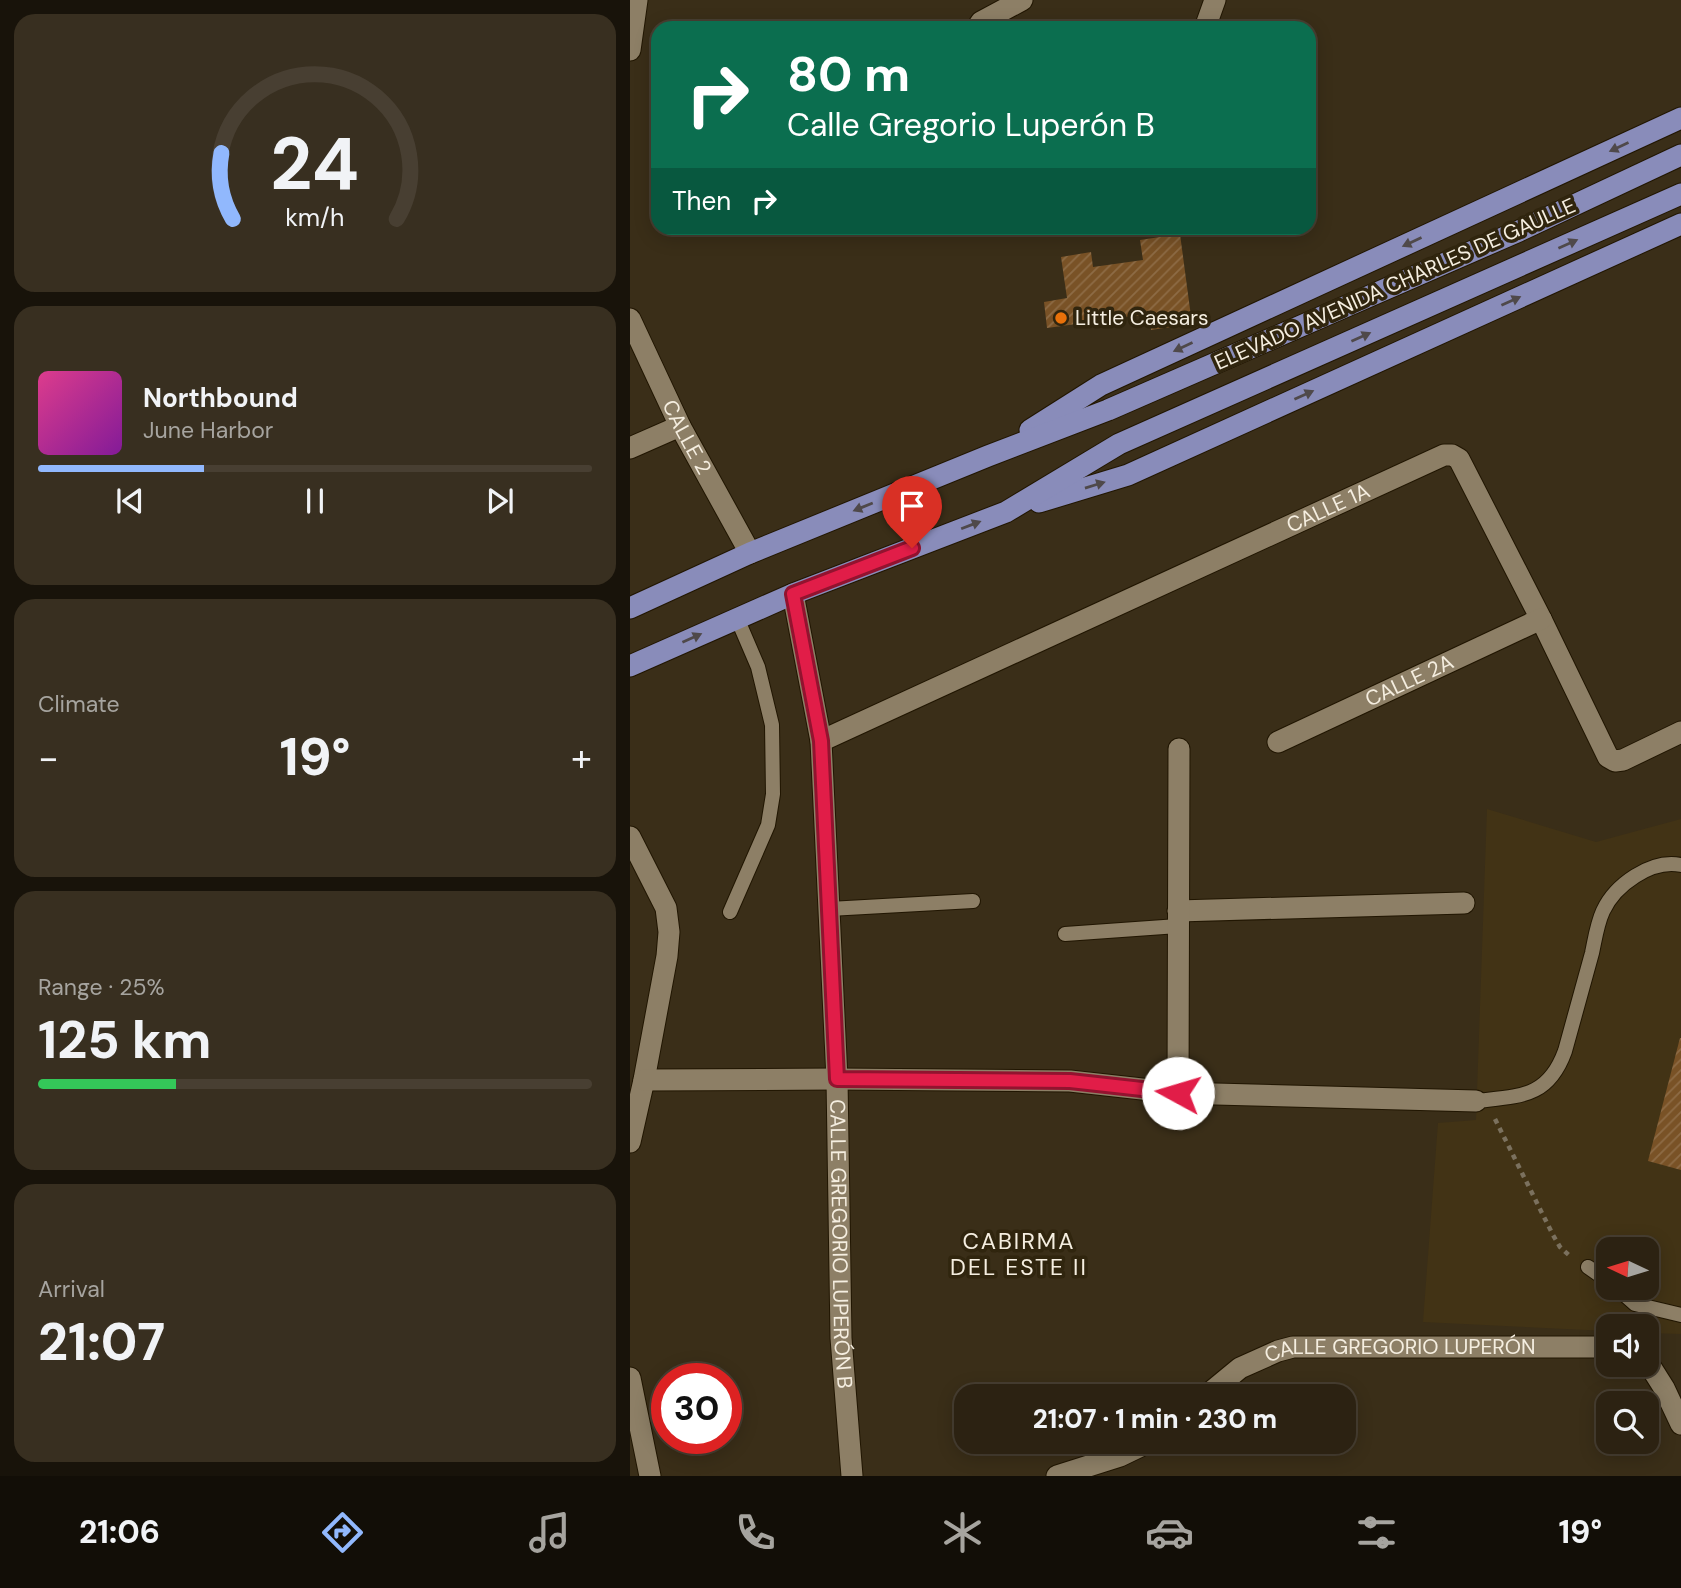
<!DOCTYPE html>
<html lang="en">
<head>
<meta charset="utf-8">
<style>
	body { margin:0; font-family:"DM Sans",sans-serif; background:#382f20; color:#f1f3f6; height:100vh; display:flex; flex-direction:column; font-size:26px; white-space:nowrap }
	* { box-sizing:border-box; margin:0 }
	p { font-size:23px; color:#a6a49f }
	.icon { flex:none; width:38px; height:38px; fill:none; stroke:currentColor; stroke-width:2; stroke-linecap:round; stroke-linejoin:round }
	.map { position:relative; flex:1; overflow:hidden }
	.details { display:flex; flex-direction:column; gap:14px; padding:14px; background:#18130a; width:630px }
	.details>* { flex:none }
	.hud { position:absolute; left:21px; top:21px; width:665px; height:214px; border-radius:21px; box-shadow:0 4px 18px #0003,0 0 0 2px #483f32; background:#0b6e4f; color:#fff; overflow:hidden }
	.needle { width:46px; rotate:274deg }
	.tools { position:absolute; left:966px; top:1237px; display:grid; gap:14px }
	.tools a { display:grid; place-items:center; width:63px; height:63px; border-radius:14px; background:#2c2212; box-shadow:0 4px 18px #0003,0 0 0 2px #483f32; font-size:35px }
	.speed { position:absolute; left:21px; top:1363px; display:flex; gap:14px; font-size:35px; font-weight:700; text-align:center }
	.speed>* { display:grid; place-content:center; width:91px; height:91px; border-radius:50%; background:#2c2212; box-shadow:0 4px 18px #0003,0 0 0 2px #483f32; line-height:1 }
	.speed .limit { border:10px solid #d22; background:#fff; color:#111 }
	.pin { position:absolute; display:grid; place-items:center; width:60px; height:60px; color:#fff; margin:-72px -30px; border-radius:50% 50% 50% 0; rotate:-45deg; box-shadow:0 0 7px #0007 }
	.pin .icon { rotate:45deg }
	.me { position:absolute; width:77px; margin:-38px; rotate:276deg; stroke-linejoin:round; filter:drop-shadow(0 0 5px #0008) }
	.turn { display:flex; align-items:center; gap:24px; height:147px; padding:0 21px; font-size:32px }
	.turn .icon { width:91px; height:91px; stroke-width:2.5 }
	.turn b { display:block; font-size:49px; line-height:60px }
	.then { display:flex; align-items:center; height:66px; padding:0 21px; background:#0003; gap:14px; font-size:26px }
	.big { font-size:52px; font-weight:800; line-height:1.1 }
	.details .tile { flex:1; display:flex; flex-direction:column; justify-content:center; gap:10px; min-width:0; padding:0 24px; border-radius:21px; background:#382f20 }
	.details .dial { align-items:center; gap:0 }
	.dial svg { height:182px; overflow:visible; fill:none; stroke:#483f32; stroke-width:7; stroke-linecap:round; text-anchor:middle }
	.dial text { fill:#f1f3f6; stroke:none }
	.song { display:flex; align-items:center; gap:21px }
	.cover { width:84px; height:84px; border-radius:10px; background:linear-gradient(135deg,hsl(330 70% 55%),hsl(290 70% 35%)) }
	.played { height:7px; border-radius:4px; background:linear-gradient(90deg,#91b8fd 30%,#483f32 30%) }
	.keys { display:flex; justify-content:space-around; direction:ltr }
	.heat { display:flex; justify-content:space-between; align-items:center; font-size:38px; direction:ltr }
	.charge { height:10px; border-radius:5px; background:linear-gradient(90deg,#34c759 25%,#483f32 0) }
	.trip { position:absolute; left:324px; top:1384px; width:402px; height:70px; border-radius:21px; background:#2c2212; box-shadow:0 4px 18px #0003,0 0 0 2px #483f32; font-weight:800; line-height:70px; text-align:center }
	.tabs { display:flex; height:112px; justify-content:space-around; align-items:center; background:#120e07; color:#a6a49f }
	.tabs .icon { width:49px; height:49px }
	.tabs .selected { color:#91b8fd }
	.tabs b { font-size:32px; color:#f1f3f6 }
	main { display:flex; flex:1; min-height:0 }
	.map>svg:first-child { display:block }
	.built { fill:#423315; fill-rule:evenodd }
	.building { fill:url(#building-hatch) }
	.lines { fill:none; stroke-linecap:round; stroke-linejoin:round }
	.service-casing { stroke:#211602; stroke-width:16 }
	.minor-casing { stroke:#211602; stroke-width:23 }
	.primary-casing { stroke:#211602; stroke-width:23 }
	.path { stroke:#7b715e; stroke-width:4.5; stroke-dasharray:5 5; stroke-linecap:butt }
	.service { stroke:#8d7f66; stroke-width:14 }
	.minor { stroke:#8d7f66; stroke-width:21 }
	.primary { stroke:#898cba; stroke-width:21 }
	.oneway { fill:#4f494a }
	.route-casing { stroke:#92132f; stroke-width:18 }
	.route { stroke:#e11d48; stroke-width:12 }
	.food-dot { fill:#e8710a; stroke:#30250e; stroke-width:2.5 }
	.labels { text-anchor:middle; stroke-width:7; stroke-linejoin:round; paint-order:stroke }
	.street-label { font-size:21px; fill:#f5eee0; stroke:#30250e }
	.poi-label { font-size:21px; fill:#f5eee0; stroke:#30250e; text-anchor:start }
	.neighbourhood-label { font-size:23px; letter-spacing:2px; fill:#f5eee0; stroke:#30250e }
</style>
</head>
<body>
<main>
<section class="details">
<div class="tile dial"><svg viewBox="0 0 100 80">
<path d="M14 69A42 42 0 1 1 86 69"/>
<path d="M14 69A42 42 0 0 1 9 40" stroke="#91b8fd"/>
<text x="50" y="56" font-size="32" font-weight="700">24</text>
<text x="50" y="72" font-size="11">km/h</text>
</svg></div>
<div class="tile">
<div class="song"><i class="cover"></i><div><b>Northbound</b><p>June Harbor</p></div></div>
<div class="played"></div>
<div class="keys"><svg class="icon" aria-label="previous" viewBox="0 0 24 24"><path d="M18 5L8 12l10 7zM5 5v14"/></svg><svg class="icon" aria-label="pause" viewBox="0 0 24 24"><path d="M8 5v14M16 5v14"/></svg><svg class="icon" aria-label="next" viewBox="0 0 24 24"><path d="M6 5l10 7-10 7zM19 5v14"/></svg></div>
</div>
<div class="tile"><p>Climate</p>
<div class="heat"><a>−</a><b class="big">19°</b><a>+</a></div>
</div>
<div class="tile"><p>Range · 25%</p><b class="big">125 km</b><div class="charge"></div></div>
<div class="tile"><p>Arrival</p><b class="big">21:07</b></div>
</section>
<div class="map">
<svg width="1051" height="1476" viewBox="0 0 1051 1476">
	<defs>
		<pattern id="building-hatch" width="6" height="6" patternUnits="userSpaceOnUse" patternTransform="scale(1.75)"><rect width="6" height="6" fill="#795226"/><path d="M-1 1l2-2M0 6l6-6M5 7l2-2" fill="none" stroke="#8d6b45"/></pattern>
	</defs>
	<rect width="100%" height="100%" fill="#3a2e18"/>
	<path class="built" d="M 857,809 L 966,842 L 1051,819 L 1051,1334 L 1017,1333 L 1017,1326 L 978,1326 L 978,1331 L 793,1322 L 808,1123 L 846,1120 ZM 978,1250 L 1017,1250 L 1017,1288 L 978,1288 Z"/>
	<g class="building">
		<polygon points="550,234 562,324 521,330 519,314 417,328 414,302 437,298 431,257 461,252 463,267 513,260 510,240"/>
		<polygon points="1050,1038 1051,1038 1051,1170 1018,1161"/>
	</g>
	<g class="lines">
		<defs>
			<g id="service">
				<polyline points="199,909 343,901"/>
				<polyline points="100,912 138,825 143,794 142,725 128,667 107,618"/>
				<polyline points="435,934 548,926"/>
				<path d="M 846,1101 C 890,1096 918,1098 935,1051 C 944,1018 953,985 962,953 C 965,939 967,924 973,911 C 985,885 1021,859 1051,865"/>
				<polyline points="958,1267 978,1281"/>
				<polyline points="987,1288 1005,1304 1051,1315"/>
			</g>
			<g id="minor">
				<polyline points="347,28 351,22 392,0"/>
				<polyline points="575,28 585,0"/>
				<polyline points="0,50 7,0"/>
				<path id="s1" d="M 0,319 L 50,426 L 120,553"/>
				<polyline points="0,448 50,426"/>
				<path id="s2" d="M 163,594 L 191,741 L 207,1079 L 211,1338 L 222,1476"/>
				<path id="s3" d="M 191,741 L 814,455 L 822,455 L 829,459 L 911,619 L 978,757 L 985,761 L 993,760 L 1051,732"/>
				<path id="s4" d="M 648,742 L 911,619"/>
				<polyline points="0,837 36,908 39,932 37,956 14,1080 0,1142"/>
				<polyline points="548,911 834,903"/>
				<polyline points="14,1080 207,1079 440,1081 548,1093 846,1101"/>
				<polyline points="548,1093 549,749"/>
				<polyline points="1017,1361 1034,1388 1051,1424"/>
				<polyline points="0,1378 20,1476"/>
				<path id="s5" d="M 576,1396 L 610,1368 L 648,1351 L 663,1347 L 978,1347"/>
				<polyline points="427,1476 490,1456 519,1442"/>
			</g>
			<g id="primary">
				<polyline points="400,430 471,385 1051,118"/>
				<polyline points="409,502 498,475 1051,224"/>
				<polyline points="0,608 120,553 358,456 478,410 889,231 1051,155"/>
				<polyline points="0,666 163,594 376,512 489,444 1051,194"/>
			</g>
		</defs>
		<use href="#service" class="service-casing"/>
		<use href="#minor" class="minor-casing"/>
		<use href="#primary" class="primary-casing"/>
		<polyline class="path" points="865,1119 923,1235 930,1247 942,1258"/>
		<use href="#service" class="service"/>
		<use href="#minor" class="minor"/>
		<use href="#primary" class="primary"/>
	</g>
	<defs><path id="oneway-solid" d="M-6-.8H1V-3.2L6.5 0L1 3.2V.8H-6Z" transform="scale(1.75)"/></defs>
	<g class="oneway">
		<use href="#oneway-solid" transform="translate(989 147) rotate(155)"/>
		<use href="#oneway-solid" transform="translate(782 242) rotate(155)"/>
		<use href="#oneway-solid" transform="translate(938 244) rotate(-24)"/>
		<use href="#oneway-solid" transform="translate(881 301) rotate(-24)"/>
		<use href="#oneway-solid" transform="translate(731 337) rotate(-24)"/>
		<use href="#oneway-solid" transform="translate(553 347) rotate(155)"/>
		<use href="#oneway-solid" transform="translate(674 395) rotate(-24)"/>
		<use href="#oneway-solid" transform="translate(465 485) rotate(-17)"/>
		<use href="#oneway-solid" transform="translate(233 507) rotate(158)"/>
		<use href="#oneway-solid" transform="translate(341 525) rotate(-21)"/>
		<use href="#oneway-solid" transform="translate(62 638) rotate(-24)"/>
	</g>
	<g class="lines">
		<defs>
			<polyline id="route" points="282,548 163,594 191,741 207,1079 440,1081 548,1093"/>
		</defs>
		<use href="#route" class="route-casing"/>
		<use href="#route" class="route"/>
	</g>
	<circle class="food-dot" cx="431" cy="318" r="7"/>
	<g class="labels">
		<g class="street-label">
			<text transform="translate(765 284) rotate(-24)" y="7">ELEVADO AVENIDA CHARLES DE GAULLE</text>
			<text dy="7" stroke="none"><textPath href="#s1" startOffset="131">CALLE 2</textPath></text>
			<text dy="7" stroke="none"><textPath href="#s3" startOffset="558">CALLE 1A</textPath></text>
			<text dy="7" stroke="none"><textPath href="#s4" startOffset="145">CALLE 2A</textPath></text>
			<text dy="7" stroke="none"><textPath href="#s2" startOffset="653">CALLE GREGORIO LUPERÓN B</textPath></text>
			<text dy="7" stroke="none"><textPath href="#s5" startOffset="208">CALLE GREGORIO LUPERÓN</textPath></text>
		</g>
		<g class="poi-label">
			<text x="445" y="325">Little Caesars</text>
		</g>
		<g class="neighbourhood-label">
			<text x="389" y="1249">CABIRMA<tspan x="389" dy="26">DEL ESTE II</tspan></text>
		</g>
	</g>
</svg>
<div class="tools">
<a><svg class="needle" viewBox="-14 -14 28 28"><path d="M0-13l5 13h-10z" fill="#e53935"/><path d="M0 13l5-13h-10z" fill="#a6a49f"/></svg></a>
<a><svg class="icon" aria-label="sound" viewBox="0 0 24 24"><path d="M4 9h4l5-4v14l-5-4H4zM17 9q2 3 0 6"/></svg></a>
<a><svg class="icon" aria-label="search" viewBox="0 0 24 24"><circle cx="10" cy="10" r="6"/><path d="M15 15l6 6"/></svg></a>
</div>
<div class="speed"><div class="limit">30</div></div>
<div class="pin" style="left:282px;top:548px;background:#d93025"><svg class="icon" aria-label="arrive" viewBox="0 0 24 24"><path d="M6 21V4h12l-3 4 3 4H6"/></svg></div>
<svg class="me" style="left:548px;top:1093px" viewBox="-20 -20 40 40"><circle r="19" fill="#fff"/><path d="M0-13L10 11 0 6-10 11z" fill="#e11d48"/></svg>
<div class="trip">21:07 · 1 min · 230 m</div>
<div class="hud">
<div class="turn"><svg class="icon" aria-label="right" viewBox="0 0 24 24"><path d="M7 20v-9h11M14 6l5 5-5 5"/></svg><div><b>80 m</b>Calle Gregorio Luperón B</div></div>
<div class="then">Then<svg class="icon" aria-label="right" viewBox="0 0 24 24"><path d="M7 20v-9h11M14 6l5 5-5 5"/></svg></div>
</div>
</div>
</main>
<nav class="tabs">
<b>21:06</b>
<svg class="icon selected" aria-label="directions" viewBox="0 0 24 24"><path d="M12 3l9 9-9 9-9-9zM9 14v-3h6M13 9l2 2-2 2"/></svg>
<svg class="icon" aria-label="music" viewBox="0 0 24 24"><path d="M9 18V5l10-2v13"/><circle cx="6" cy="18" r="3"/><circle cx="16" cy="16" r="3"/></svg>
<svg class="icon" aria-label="phone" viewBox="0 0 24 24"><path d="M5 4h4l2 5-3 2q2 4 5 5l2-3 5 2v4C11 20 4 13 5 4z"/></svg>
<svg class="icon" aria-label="climate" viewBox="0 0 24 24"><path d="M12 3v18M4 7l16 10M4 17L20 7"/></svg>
<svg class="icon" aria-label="car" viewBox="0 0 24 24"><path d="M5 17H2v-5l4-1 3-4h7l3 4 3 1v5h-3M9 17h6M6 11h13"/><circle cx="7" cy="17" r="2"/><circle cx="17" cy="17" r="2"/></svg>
<svg class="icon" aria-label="filters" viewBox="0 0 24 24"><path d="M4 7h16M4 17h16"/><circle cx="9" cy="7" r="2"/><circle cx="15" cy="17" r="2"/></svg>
<b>19°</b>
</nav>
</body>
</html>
